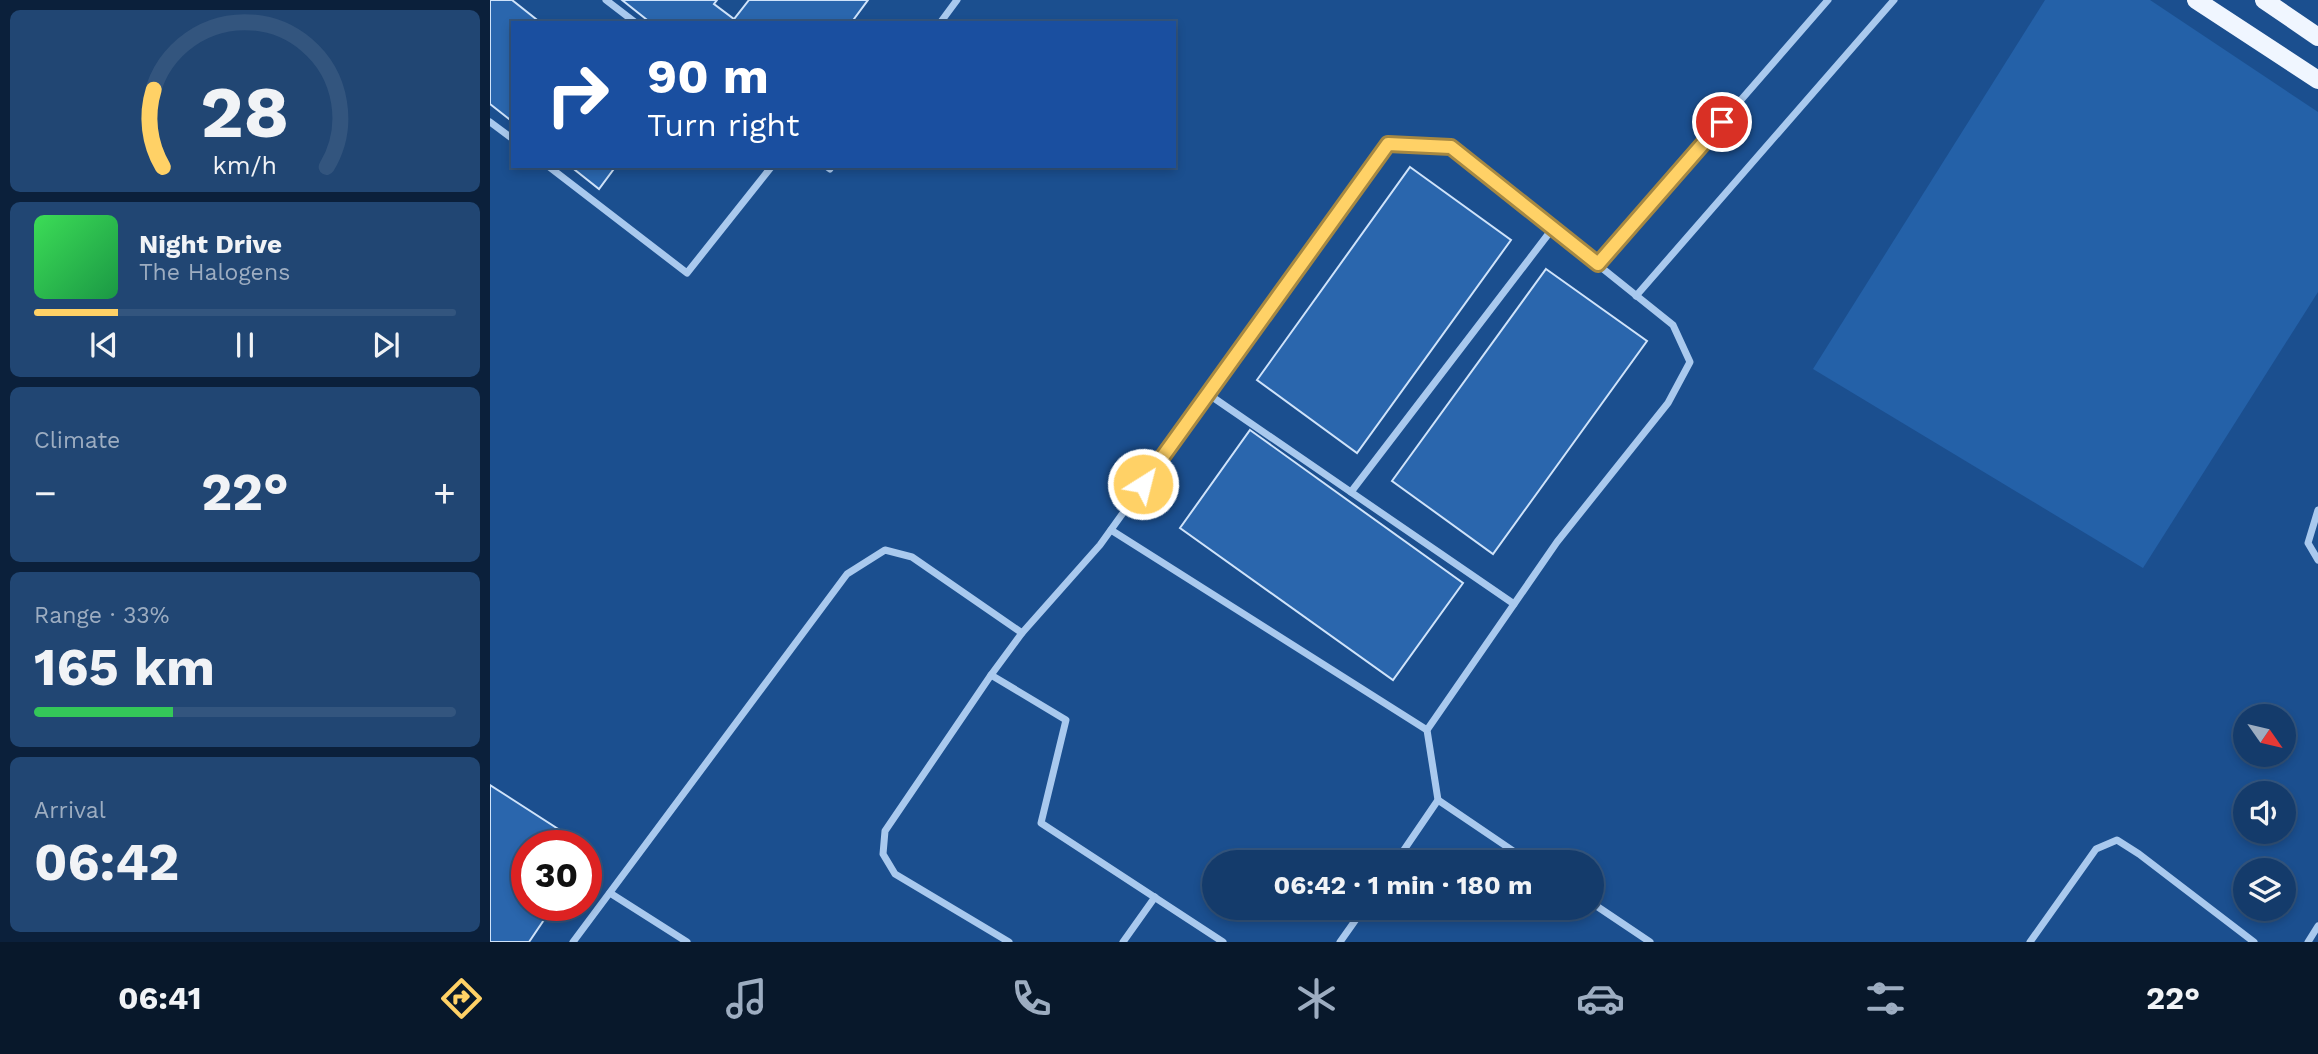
<!DOCTYPE html>
<html lang="en">
<head>
<meta charset="utf-8">
<style>
	body { margin:0; font-family:"Work Sans",sans-serif; background:#214673; color:#f1f3f6; height:100vh; display:flex; flex-direction:column; font-size:26px; white-space:nowrap }
	* { box-sizing:border-box; margin:0 }
	p { font-size:23px; color:#9dadc1 }
	.icon { flex:none; width:38px; height:38px; fill:none; stroke:currentColor; stroke-width:2; stroke-linecap:round; stroke-linejoin:round }
	.map { position:relative; flex:1; overflow:hidden }
	.panel { display:flex; flex-direction:column; gap:10px; padding:10px; background:#0b203b; width:490px }
	.panel>* { flex:none }
	.guide { position:absolute; left:21px; top:21px; width:665px; height:147px; border-radius:0px; box-shadow:0 4px 10px #0003,0 0 0 2px #33557e; background:#1a4fa0; color:#fff; overflow:hidden }
	.needle { width:46px; rotate:124deg }
	.tools { position:absolute; left:1743px; top:704px; display:grid; gap:14px }
	.tools a { display:grid; place-items:center; width:63px; height:63px; border-radius:50%; background:#143b6b; box-shadow:0 4px 10px #0003,0 0 0 2px #33557e; font-size:35px }
	.speed { position:absolute; left:21px; top:830px; display:flex; gap:14px; font-size:35px; font-weight:700; text-align:center }
	.speed>* { display:grid; place-content:center; width:91px; height:91px; border-radius:50%; background:#143b6b; box-shadow:0 4px 10px #0003,0 0 0 2px #33557e; line-height:1 }
	.speed .limit { border:10px solid #d22; background:#fff; color:#111 }
	.pin { position:absolute; display:grid; place-items:center; width:60px; height:60px; color:#fff; margin:-30px; border:4px solid #fff; border-radius:50%; box-shadow:0 2px 7px #0007 }
	.me { position:absolute; width:77px; margin:-38px; rotate:36deg; stroke-linejoin:round; filter:drop-shadow(0 0 5px #0008) }
	.turn { display:flex; align-items:center; gap:24px; height:147px; padding:0 21px; font-size:32px }
	.turn .icon { width:91px; height:91px; stroke-width:2.5 }
	.turn b { display:block; font-size:49px; line-height:60px }
	.big { font-size:52px; font-weight:700; line-height:1.1 }
	.panel .widget { flex:1; display:flex; flex-direction:column; justify-content:center; gap:10px; min-width:0; padding:0 24px; border-radius:10px; background:#214673 }
	.panel .dial { align-items:center; gap:0 }
	.dial svg { height:182px; overflow:visible; fill:none; stroke:#33557e; stroke-width:7; stroke-linecap:round; text-anchor:middle }
	.dial text { fill:#f1f3f6; stroke:none }
	.song { display:flex; align-items:center; gap:21px }
	.cover { width:84px; height:84px; border-radius:10px; background:linear-gradient(135deg,hsl(130 70% 55%),hsl(140 70% 35%)) }
	.played { height:7px; border-radius:4px; background:linear-gradient(90deg,#ffd166 20%,#33557e 20%) }
	.keys { display:flex; justify-content:space-around; direction:ltr }
	.heat { display:flex; justify-content:space-between; align-items:center; font-size:38px; direction:ltr }
	.charge { height:10px; border-radius:5px; background:linear-gradient(90deg,#34c759 33%,#33557e 0) }
	.trip { position:absolute; left:712px; top:850px; width:402px; height:70px; border-radius:35px; background:#143b6b; box-shadow:0 4px 10px #0003,0 0 0 2px #33557e; font-weight:700; line-height:70px; text-align:center }
	.dock { display:flex; height:112px; justify-content:space-around; align-items:center; background:#08182b; color:#9dadc1 }
	.dock .icon { width:49px; height:49px }
	.dock .on { color:#ffd166 }
	.dock b { font-size:32px; color:#f1f3f6 }
	main { display:flex; flex:1; min-height:0 }
	.map>svg:first-child { display:block }
	.green { fill:#2461a8 }
	.building { fill:#2a66ad; stroke:#cfe3fa; stroke-width:2 }
	.lines { fill:none; stroke-linecap:round; stroke-linejoin:round }
	.minor { stroke:#a9c9ee; stroke-width:7 }
	.primary { stroke:#f0f6ff; stroke-width:18 }
	.route-casing { stroke:#a68842; stroke-width:18 }
	.route { stroke:#ffd166; stroke-width:12 }
</style>
</head>
<body>
<main>
<section class="panel">
<div class="widget dial"><svg viewBox="0 0 100 80">
<path d="M14 69A42 42 0 1 1 86 69"/>
<path d="M14 69A42 42 0 0 1 10 35" stroke="#ffd166"/>
<text x="50" y="56" font-size="32" font-weight="700">28</text>
<text x="50" y="72" font-size="11">km/h</text>
</svg></div>
<div class="widget">
<div class="song"><i class="cover"></i><div><b>Night Drive</b><p>The Halogens</p></div></div>
<div class="played"></div>
<div class="keys"><svg class="icon" aria-label="previous" viewBox="0 0 24 24"><path d="M18 5L8 12l10 7zM5 5v14"/></svg><svg class="icon" aria-label="pause" viewBox="0 0 24 24"><path d="M8 5v14M16 5v14"/></svg><svg class="icon" aria-label="next" viewBox="0 0 24 24"><path d="M6 5l10 7-10 7zM19 5v14"/></svg></div>
</div>
<div class="widget"><p>Climate</p>
<div class="heat"><a>−</a><b class="big">22°</b><a>+</a></div>
</div>
<div class="widget"><p>Range · 33%</p><b class="big">165 km</b><div class="charge"></div></div>
<div class="widget"><p>Arrival</p><b class="big">06:42</b></div>
</section>
<div class="map">
<svg width="1828" height="942" viewBox="0 0 1828 942">
	<rect width="100%" height="100%" fill="#1b4f8f"/>
	<polygon class="green" points="1555,0 1660,0 1828,112 1828,292 1653,568 1323,369"/>
	<g class="building">
		<polygon points="0,0 22,0 51,23 23,23 23,122 0,104"/>
		<polygon points="132,0 227,0 224,4 244,19 259,0 378,0 361,23 161,23"/>
		<polygon points="80,166 126,166 109,189"/>
		<polygon points="920,167 1021,240 867,453 767,380"/>
		<polygon points="1056,269 1157,341 1003,554 902,481"/>
		<polygon points="760,430 973,583 903,680 690,528"/>
		<polygon points="0,785 93,845 37,845 37,905 64,905 39,942 0,942"/>
	</g>
	<g class="lines">
		<g class="minor">
			<polyline points="116,0 146,23"/>
			<polyline points="450,23 467,0"/>
			<polyline points="0,122 23,139"/>
			<polyline points="58,166 197,273 282,166"/>
			<polyline points="336,166 340,169 341,166"/>
			<polyline points="1108,264 1338,0"/>
			<polyline points="1146,296 1404,0"/>
			<polyline points="718,394 1024,604"/>
			<polyline points="861,492 1063,228"/>
			<polyline points="1828,510 1818,543 1828,560"/>
			<polyline points="621,530 937,730"/>
			<polyline points="532,633 501,675 576,720 551,823 733,942"/>
			<polyline points="501,675 395,831 393,854 405,874 519,942"/>
			<polyline points="948,800 1041,863"/>
			<polyline points="120,893 197,942"/>
			<polyline points="1102,903 1160,942"/>
			<polyline points="83,942 357,574 395,550 422,557 532,633 610,545 898,144 961,147 1183,325 1200,362 1178,403 1067,542 937,730 948,800 905,863"/>
			<polyline points="633,942 665,897"/>
			<polyline points="850,942 874,908"/>
			<polyline points="1540,942 1606,849 1627,840 1649,854 1764,942"/>
			<polyline points="1818,942 1828,926"/>
		</g>
		<g class="primary">
			<polyline points="1706,0 1828,80"/>
			<polyline points="1774,0 1828,37"/>
		</g>
	</g>
	<g class="lines">
		<defs>
			<polyline id="route" points="653,484 898,144 961,147 1108,264 1232,122"/>
		</defs>
		<use href="#route" class="route-casing"/>
		<use href="#route" class="route"/>
	</g>
</svg>
<div class="tools">
<a><svg class="needle" viewBox="-14 -14 28 28"><path d="M0-13l5 13h-10z" fill="#e53935"/><path d="M0 13l5-13h-10z" fill="#9dadc1"/></svg></a>
<a><svg class="icon" aria-label="sound" viewBox="0 0 24 24"><path d="M4 9h4l5-4v14l-5-4H4zM17 9q2 3 0 6"/></svg></a>
<a><svg class="icon" aria-label="layers" viewBox="0 0 24 24"><path d="M12 4l9 5-9 5-9-5zM3 14l9 5 9-5"/></svg></a>
</div>
<div class="speed"><div class="limit">30</div></div>
<div class="pin" style="left:1232px;top:122px;background:#d93025"><svg class="icon" aria-label="arrive" viewBox="0 0 24 24"><path d="M6 21V4h12l-3 4 3 4H6"/></svg></div>
<svg class="me" style="left:653px;top:484px" viewBox="-20 -20 40 40"><circle r="17" fill="#ffd166" stroke="#fff" stroke-width="3"/><path d="M0-11L8 9 0 5-8 9z" fill="#fff"/></svg>
<div class="trip">06:42 · 1 min · 180 m</div>
<div class="guide">
<div class="turn"><svg class="icon" aria-label="right" viewBox="0 0 24 24"><path d="M7 20v-9h11M14 6l5 5-5 5"/></svg><div><b>90 m</b>Turn right</div></div>
</div>
</div>
</main>
<nav class="dock">
<b>06:41</b>
<svg class="icon on" aria-label="directions" viewBox="0 0 24 24"><path d="M12 3l9 9-9 9-9-9zM9 14v-3h6M13 9l2 2-2 2"/></svg>
<svg class="icon" aria-label="music" viewBox="0 0 24 24"><path d="M9 18V5l10-2v13"/><circle cx="6" cy="18" r="3"/><circle cx="16" cy="16" r="3"/></svg>
<svg class="icon" aria-label="phone" viewBox="0 0 24 24"><path d="M5 4h4l2 5-3 2q2 4 5 5l2-3 5 2v4C11 20 4 13 5 4z"/></svg>
<svg class="icon" aria-label="climate" viewBox="0 0 24 24"><path d="M12 3v18M4 7l16 10M4 17L20 7"/></svg>
<svg class="icon" aria-label="car" viewBox="0 0 24 24"><path d="M5 17H2v-5l4-1 3-4h7l3 4 3 1v5h-3M9 17h6M6 11h13"/><circle cx="7" cy="17" r="2"/><circle cx="17" cy="17" r="2"/></svg>
<svg class="icon" aria-label="filters" viewBox="0 0 24 24"><path d="M4 7h16M4 17h16"/><circle cx="9" cy="7" r="2"/><circle cx="15" cy="17" r="2"/></svg>
<b>22°</b>
</nav>
</body>
</html>
